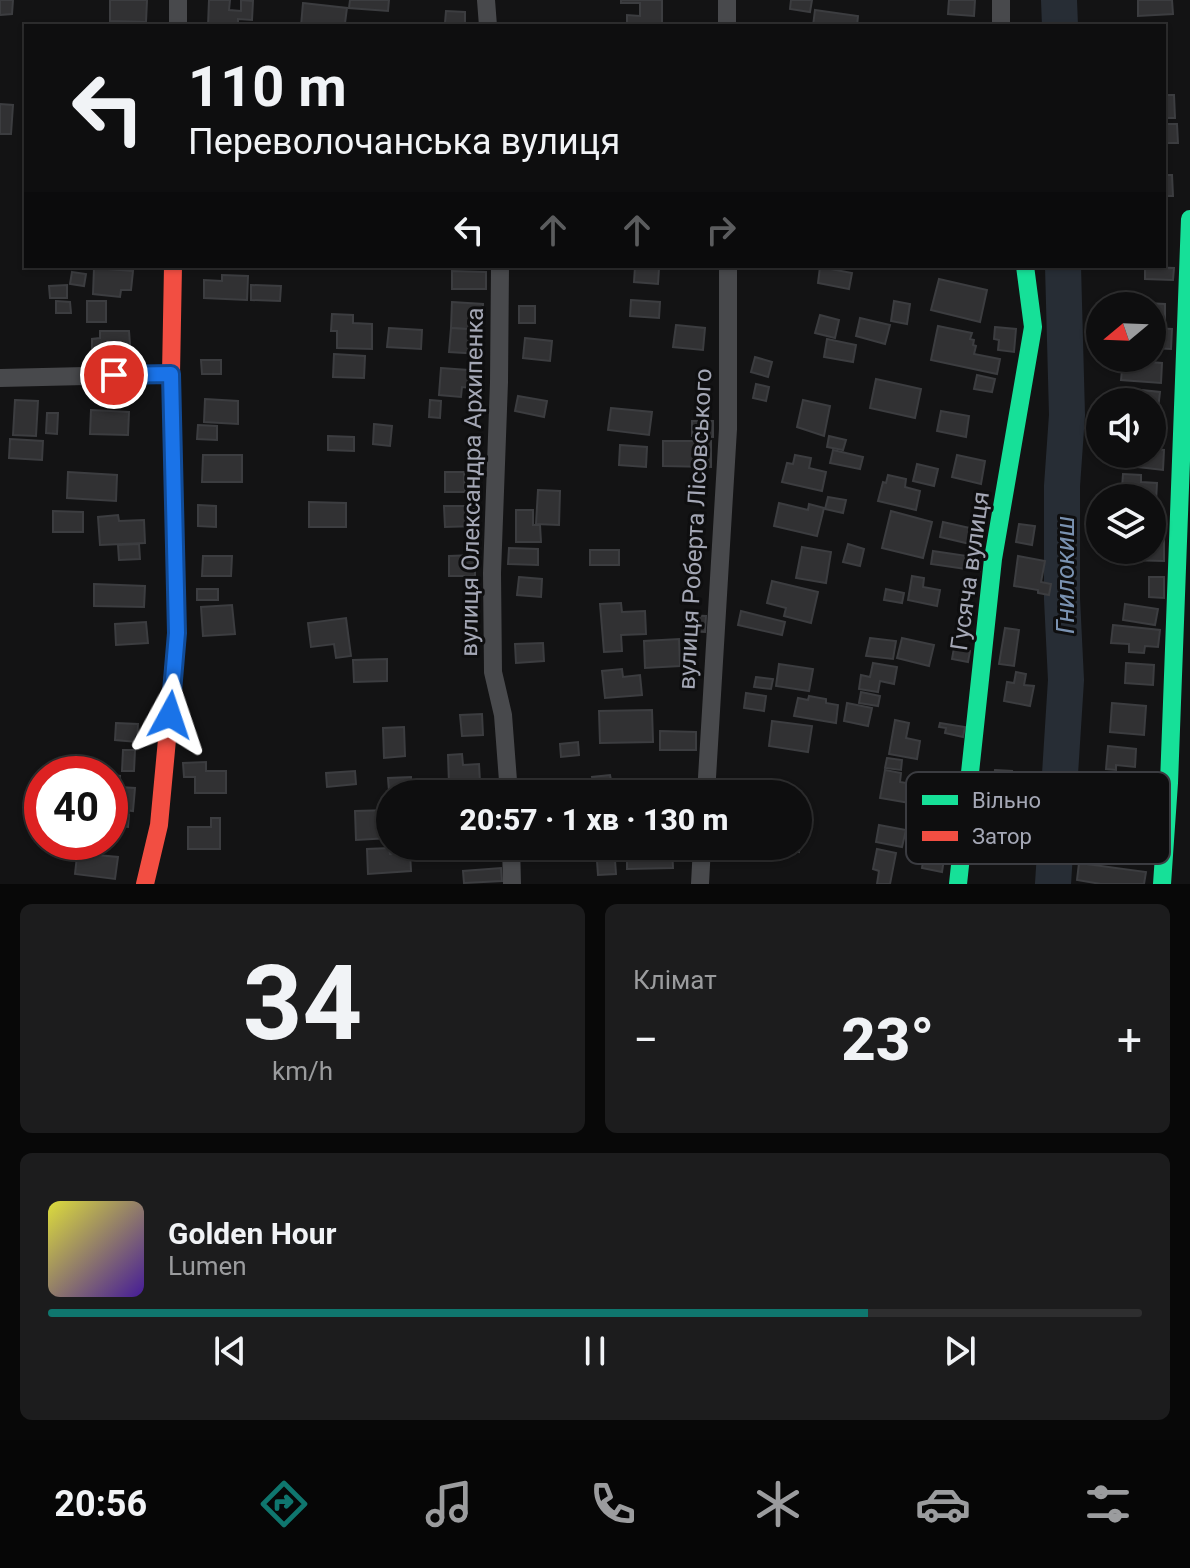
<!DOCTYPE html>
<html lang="uk">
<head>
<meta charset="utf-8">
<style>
	body { margin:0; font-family:Roboto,sans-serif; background:#1c1c1d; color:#f1f3f6; height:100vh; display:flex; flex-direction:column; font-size:30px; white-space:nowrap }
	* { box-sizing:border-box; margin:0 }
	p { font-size:26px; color:#9b9c9e }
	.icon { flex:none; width:44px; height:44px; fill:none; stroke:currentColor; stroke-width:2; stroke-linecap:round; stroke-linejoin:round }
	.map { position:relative; height:884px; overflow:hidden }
	.side { display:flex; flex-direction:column; gap:20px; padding:20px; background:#080808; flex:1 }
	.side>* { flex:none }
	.hud { position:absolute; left:24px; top:24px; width:1142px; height:244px; border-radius:0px; box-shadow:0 2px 6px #0004,0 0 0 2px #2e2e2f; background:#0e0e0f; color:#f1f3f6; overflow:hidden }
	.needle { width:52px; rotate:251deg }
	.buttons { position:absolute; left:1086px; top:292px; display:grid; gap:16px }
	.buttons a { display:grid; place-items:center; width:80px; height:80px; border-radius:50%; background:#0e0e0f; box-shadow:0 2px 6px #0004,0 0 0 2px #2e2e2f; font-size:40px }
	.speed { position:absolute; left:24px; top:756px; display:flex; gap:16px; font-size:40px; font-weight:700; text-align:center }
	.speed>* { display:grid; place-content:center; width:104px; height:104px; border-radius:50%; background:#0e0e0f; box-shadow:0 2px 6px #0004,0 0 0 2px #2e2e2f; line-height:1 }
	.speed .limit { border:12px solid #d22; background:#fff; color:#111 }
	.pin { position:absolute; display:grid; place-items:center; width:68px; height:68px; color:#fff; margin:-34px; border:4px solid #fff; border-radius:50%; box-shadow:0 2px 8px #0007 }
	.me { position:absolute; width:88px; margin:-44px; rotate:5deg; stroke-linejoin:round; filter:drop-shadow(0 0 6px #0008) }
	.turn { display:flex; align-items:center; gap:28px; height:168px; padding:0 32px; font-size:36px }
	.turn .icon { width:104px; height:104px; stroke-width:2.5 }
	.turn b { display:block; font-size:56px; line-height:68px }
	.lanes { display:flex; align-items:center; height:76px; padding:0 32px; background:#0003; justify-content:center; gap:40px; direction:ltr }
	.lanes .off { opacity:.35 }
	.big { font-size:60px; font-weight:800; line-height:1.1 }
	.side .tile { flex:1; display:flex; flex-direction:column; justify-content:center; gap:12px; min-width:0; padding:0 28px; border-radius:12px; background:#1c1c1d }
	.side .dial { align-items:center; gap:0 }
	.dial b { font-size:104px; line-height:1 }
	.song { display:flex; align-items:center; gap:24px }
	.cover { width:96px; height:96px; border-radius:12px; background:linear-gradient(135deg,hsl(60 70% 55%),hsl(260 70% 35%)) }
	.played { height:8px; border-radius:4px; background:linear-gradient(90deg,#0f766e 75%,#2e2e2f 75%) }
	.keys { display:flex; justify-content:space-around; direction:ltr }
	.heat { display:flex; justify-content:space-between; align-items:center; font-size:44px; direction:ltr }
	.side .tiles { flex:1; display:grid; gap:20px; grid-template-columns:1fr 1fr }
	.tile:last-child { grid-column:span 2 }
	.trip { position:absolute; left:376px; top:780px; width:436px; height:80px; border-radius:40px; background:#0e0e0f; box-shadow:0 2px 6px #0004,0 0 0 2px #2e2e2f; font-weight:800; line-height:80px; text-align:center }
	.dock { display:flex; height:128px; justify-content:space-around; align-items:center; background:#060606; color:#9b9c9e }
	.dock .icon { width:56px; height:56px }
	.dock .current { color:#0f766e }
	.dock b { font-size:36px; color:#f1f3f6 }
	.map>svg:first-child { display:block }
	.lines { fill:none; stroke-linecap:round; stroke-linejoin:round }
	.river { stroke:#272d35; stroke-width:36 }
	.building { fill:#313133; stroke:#3c3d40; stroke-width:2 }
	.street { stroke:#48494c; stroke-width:18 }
	.fast { stroke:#16e098; stroke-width:18 }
	.jam { stroke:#f24e42; stroke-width:18 }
	.route-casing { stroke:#114b97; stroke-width:20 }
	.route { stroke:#1a73e8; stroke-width:14 }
	.labels { text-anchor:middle; stroke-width:6; stroke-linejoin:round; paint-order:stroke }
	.street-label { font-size:24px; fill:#a4a7b5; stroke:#0e0e0f }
	.water-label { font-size:26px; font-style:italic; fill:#7a92b1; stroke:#0e0e0f }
	.key { fill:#0e0e0f; stroke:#3b3c41; stroke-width:2 }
	.key-label { font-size:22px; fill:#a4a7b5 }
</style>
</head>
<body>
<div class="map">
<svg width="1190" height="884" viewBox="0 0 1190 884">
	<rect width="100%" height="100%" fill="#131314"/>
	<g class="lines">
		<g class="river">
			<polyline points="1059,0 1060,26"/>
			<polyline points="1053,884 1066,680 1062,599 1062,486 1067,415 1063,266"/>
		</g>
	</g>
	<g class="building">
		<polygon points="0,0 13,0 12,14 0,15"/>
		<polygon points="110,0 147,0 146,22 110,21"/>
		<polygon points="209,0 230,0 229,10 241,11 241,0 253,1 252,20 238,19 238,26 208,26"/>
		<polygon points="350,0 389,0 388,11 349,8"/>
		<polygon points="621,0 662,0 662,26 627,26 627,15 640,16 640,3 621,3"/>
		<polygon points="791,0 812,0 810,12 790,9"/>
		<polygon points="949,0 975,0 974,16 948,14"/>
		<polygon points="1138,0 1172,0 1173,14 1138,16"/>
		<polygon points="303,3 347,8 345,23 361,26 301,26"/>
		<polygon points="815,10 858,16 857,26 813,26"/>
		<polygon points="446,11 465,12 465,24 469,26 440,26 440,23 445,23"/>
		<polygon points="1164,95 1174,95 1175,118 1164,118"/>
		<polygon points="0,104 13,105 11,134 0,134"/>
		<polygon points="1164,124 1177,124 1178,143 1164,143"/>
		<polygon points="1164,175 1172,175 1173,196 1164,196"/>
		<polygon points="635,267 659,269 658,284 634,282"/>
		<polygon points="820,267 852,273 849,289 818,283"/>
		<polygon points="1145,267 1174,268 1173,280 1145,279"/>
		<polygon points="94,268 133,271 131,290 121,290 120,297 93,294"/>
		<polygon points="452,271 486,272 486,289 452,289"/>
		<polygon points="72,272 86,274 84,286 70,284"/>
		<polygon points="222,275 248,276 247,300 204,298 204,280 222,281"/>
		<polygon points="939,279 987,290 980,322 931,310"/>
		<polygon points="67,285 67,298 50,298 49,286"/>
		<polygon points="251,285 281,286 280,301 251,300"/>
		<polygon points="1132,297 1145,297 1145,303 1165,304 1165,323 1152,322 1152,306 1132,306"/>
		<polygon points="631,300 660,302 659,318 630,316"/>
		<polygon points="56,301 70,302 71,313 56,313"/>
		<rect x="87" y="301" width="19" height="21"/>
		<polygon points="894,301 910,304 907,324 891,321"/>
		<polygon points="452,302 483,304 482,330 451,328"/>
		<rect x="519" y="306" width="16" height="17"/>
		<polygon points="332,314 353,315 353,323 372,324 372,349 337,348 337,331 331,331"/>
		<polygon points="820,315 839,320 835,338 815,333"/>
		<polygon points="860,318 890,325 885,344 856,336"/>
		<polygon points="676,325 705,328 703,350 673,347"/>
		<polygon points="938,326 972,333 970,339 974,340 973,345 976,346 974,354 1000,359 997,374 931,360"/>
		<polygon points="995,327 1016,329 1014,352 998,350 999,340 994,339"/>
		<polygon points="389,328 422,330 421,349 387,347"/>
		<polygon points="451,328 482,330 481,354 449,352"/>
		<polygon points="1152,328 1172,329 1171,349 1152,348"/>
		<polygon points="100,331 129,331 131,358 92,358 92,339 100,338"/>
		<polygon points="525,338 552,341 550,361 523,358"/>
		<polygon points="827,339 856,345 853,362 824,357"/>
		<polygon points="334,354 365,356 364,378 333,377"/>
		<polygon points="755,357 772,362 768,377 751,372"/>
		<polygon points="201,360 221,360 221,374 202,374"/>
		<polygon points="1123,360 1162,363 1161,383 1121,380"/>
		<polygon points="441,368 482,371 481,389 462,387 461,397 439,395"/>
		<polygon points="977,375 995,379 992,392 974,389"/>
		<polygon points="876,379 921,389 915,418 870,408"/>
		<polygon points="756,384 769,387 766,401 753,398"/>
		<polygon points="1132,389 1160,392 1158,409 1152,408 1152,402 1130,402"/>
		<polygon points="518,396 547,401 544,417 515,411"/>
		<polygon points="205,399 238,401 238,424 204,422"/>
		<polygon points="15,400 38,401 36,436 13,435"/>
		<polygon points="430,400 441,401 440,418 429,417"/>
		<polygon points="803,400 830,406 824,436 797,427"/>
		<polygon points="611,408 652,412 649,435 608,430"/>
		<polygon points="91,410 129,412 128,435 90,434"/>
		<polygon points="941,411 969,416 966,437 937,431"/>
		<polygon points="47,413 58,413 57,434 46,433"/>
		<polygon points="692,421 713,421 713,437 692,436"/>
		<polygon points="374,424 392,426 390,446 373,444"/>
		<polygon points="198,425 217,426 217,440 197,439"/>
		<polygon points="328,436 354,437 354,451 328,450"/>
		<polygon points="829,436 846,440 843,450 827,447"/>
		<polygon points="10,439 43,441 42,460 9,458"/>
		<polygon points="663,441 711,441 711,467 663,466"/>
		<polygon points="620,445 647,447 646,467 619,465"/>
		<polygon points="1152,449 1164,450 1163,470 1138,467 1138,462 1128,461 1129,454 1152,454"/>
		<polygon points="833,450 863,457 860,469 830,463"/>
		<polygon points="203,455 242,455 242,482 202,482"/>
		<polygon points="795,455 811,458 809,468 826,472 822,491 782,482 787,463 793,464"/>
		<polygon points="957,455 985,461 981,484 952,477"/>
		<polygon points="917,464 938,469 934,486 913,481"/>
		<polygon points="68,472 117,475 116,501 67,498"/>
		<polygon points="445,472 464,472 465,492 445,492"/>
		<polygon points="1123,474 1141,475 1141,482 1157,483 1156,502 1152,501 1152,498 1129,498 1129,488 1122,488"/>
		<polygon points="888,475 906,479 905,487 920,491 916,510 878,501 883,482 886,483"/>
		<polygon points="538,490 560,491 559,525 536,524"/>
		<polygon points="828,497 846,500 843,513 825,509"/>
		<polygon points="309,502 346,503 346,527 309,527"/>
		<polygon points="779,503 808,510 809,504 824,508 817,536 774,526"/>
		<polygon points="198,505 216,506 216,527 198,526"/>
		<polygon points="444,506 476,506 476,526 445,527"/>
		<polygon points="516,510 533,510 533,525 540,525 541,542 516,542"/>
		<polygon points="53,511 83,512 83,532 53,532"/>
		<polygon points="891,511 932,522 923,558 882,548"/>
		<polygon points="118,515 119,521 144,520 145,543 100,545 98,517"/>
		<polygon points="943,522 983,531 981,538 972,536 970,544 940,537"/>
		<polygon points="1019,524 1035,526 1032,545 1016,542"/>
		<polygon points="1152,539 1164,539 1164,561 1127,560 1127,550 1152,550"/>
		<polygon points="139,544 140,559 119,560 118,545"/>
		<polygon points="848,544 864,549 860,566 843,562"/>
		<polygon points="802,547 831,552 826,583 796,578"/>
		<polygon points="509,548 538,549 538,565 508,564"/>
		<rect x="590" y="550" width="29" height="15"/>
		<polygon points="933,551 981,558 980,571 931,564"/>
		<polygon points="475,555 475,576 449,576 449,556"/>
		<polygon points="203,556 232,556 231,576 202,576"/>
		<polygon points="1018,556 1045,561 1041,582 1051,584 1049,595 1038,593 1038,590 1014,586"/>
		<polygon points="912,576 924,578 923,587 940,590 937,606 908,600"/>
		<polygon points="519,577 542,579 541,597 517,595"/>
		<polygon points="1149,577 1164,577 1164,598 1149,597"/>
		<polygon points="772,581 818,592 811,623 784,616 786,608 767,603"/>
		<polygon points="94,584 145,586 144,607 94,606"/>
		<rect x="197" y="589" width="21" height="11"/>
		<polygon points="886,589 904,593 902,603 884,600"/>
		<polygon points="621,603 622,612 645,611 646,634 621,635 622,651 604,652 600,604"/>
		<polygon points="1125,604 1158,609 1155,625 1123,620"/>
		<polygon points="232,605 235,634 203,636 201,607"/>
		<polygon points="741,611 785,622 782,635 738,625"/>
		<polygon points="685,615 706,616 705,632 684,631"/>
		<polygon points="346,618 351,656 336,658 334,644 311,647 308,623"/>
		<polygon points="146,622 148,643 116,645 115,624"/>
		<polygon points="1113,625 1160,630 1158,647 1145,646 1144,653 1129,652 1129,644 1111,643"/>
		<polygon points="1005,628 1019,630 1014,666 999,664"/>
		<polygon points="870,638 896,641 893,659 866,656"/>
		<polygon points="902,638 934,645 929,666 897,658"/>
		<polygon points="679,639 680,666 645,668 644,641"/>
		<polygon points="543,643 544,661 516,663 515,644"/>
		<polygon points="954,648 970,651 968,662 952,659"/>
		<polygon points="387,659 387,681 354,682 353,660"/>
		<polygon points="873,663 897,667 894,684 880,681 878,692 859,689 861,675 870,677"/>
		<polygon points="1126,663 1154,665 1153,685 1125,683"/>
		<polygon points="779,664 813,669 809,691 776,686"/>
		<polygon points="622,669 623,677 640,675 642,695 605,698 602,671"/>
		<polygon points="1016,672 1026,674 1024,685 1034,686 1030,706 1004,701 1007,682 1014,683"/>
		<polygon points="756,677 773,679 771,689 754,687"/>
		<polygon points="861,692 880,696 878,706 859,703"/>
		<polygon points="746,693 766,696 764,711 744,708"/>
		<polygon points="809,696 826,699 826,703 838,705 836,723 794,716 798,698 808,700"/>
		<polygon points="847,703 872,708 868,726 844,721"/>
		<polygon points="1112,703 1146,706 1144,735 1110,732"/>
		<polygon points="652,710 653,742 600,743 599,711"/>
		<polygon points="482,714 483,735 462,736 460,715"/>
		<polygon points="895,720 909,723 906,738 920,741 917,759 889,754"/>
		<polygon points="772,721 812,726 808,752 769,746"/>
		<polygon points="116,723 138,724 137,742 115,740"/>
		<polygon points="940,723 965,727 963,737 945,733 946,728 939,727"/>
		<polygon points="404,727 405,756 384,758 383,728"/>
		<polygon points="660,731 696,732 696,750 660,750"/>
		<polygon points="578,742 579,755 561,757 560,744"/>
		<polygon points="1108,746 1136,749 1135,767 1116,765 1116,770 1106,769"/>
		<polygon points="123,750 135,750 134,771 122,771"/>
		<polygon points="462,754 463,765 479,764 480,782 449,784 448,755"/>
		<polygon points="887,758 902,760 901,770 885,768"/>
		<polygon points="206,762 206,771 226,771 226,793 195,793 195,777 184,777 183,763"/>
		<polygon points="885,770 901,773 900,782 913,784 910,803 880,798"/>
		<polygon points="995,770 1012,771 1010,791 993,790"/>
		<polygon points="355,771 356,784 327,787 326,773"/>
		<polygon points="110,775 120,776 119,787 135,788 133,811 110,808"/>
		<polygon points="610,775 612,785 594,788 592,777"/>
		<polygon points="411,777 411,790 389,791 388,778"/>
		<polygon points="733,780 753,785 754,780 779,786 777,794 730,794"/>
		<polygon points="548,784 548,794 522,794 522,785"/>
		<polygon points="390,810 390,838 356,840 355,811"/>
		<polygon points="110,813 129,815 128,827 110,825"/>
		<polygon points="211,818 220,818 220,849 188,849 188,827 211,827"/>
		<polygon points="798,818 807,820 799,852 775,846 798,846"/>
		<polygon points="879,825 906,830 902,847 876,842"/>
		<polygon points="620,846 672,846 673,868 627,869 627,860 620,860"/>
		<polygon points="78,847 98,849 97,855 118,857 115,879 75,874"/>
		<polygon points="389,848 390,854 410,853 411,871 368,874 367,849"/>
		<polygon points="877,849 896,853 890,884 877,884 879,871 873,869"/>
		<polygon points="924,855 944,859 942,872 922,868"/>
		<polygon points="615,860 616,874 598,875 597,861"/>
		<polygon points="1079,863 1146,872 1144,884 1101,884 1077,880"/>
		<polygon points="501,868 502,881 464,883 463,871"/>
	</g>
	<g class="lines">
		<g class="street">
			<polyline points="486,0 488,26"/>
			<polyline points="727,0 727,26"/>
			<polyline points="1001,0 1001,26"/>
			<polyline points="178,26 178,0"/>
			<polyline points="500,266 499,382 492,573 493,672 503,715 509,794"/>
			<polyline points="0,378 171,374"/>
			<polyline points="706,794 728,429 728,266"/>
			<polyline points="511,846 512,884"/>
			<polyline points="700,884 702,846"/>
		</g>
		<g class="fast">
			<polyline points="958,884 993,559 1033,327 1025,266"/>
			<polyline points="1162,884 1169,783 1190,219"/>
		</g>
		<polyline class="jam" points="145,884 159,825 177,633 171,374 173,266"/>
	</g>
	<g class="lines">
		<defs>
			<polyline id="route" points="114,375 171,374 177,633 170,715"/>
		</defs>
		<use href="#route" class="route-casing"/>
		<use href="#route" class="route"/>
	</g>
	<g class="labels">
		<g class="street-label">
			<text transform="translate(472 482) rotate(-89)" y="8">вулиця Олександра Архипенка</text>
			<text transform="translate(695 529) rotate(-87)" y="8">вулиця Роберта Лісовського</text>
			<text transform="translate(970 571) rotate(-82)" y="8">Гусяча вулиця</text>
		</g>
		<g class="water-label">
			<text transform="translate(1065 575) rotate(-90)" y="9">Гнилокиш</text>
		</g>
	</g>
	<rect x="906" y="772" width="264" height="92" rx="12" class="key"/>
	<rect x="922" y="795" width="36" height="10" fill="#16e098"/>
	<rect x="922" y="831" width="36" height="10" fill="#f24e42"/>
	<g class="key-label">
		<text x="972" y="808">Вільно</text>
		<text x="972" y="844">Затор</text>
	</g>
</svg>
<div class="buttons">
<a><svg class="needle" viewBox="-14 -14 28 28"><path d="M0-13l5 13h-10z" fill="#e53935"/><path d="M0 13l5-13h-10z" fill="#9b9c9e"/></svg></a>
<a><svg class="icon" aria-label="sound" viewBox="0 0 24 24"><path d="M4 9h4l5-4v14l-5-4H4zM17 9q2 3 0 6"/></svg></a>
<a><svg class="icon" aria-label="layers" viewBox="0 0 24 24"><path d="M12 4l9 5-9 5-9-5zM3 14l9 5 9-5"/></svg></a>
</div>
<div class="speed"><div class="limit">40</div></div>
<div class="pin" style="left:114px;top:375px;background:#d93025"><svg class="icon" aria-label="arrive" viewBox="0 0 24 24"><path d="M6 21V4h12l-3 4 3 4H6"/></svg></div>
<svg class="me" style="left:170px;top:715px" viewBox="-20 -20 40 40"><path d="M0-17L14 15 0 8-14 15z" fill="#1a73e8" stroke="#fff" stroke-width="4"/></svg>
<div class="trip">20:57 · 1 хв · 130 m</div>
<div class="hud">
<div class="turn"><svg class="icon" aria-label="left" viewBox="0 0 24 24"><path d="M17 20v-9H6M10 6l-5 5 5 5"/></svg><div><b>110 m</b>Переволочанська вулиця</div></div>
<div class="lanes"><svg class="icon" aria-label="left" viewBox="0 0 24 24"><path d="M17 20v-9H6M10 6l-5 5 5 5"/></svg><svg class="icon off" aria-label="ahead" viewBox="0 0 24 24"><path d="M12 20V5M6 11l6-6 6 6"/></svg><svg class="icon off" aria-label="ahead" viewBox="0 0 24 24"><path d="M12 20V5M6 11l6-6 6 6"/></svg><svg class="icon off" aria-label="right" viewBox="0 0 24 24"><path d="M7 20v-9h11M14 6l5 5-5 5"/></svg></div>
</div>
</div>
<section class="side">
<div class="tiles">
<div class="tile dial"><b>34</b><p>km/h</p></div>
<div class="tile"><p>Клімат</p>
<div class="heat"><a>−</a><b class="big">23°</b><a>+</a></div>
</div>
<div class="tile">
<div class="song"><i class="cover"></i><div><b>Golden Hour</b><p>Lumen</p></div></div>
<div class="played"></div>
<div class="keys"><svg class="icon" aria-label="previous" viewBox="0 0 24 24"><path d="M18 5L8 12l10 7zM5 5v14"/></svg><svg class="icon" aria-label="pause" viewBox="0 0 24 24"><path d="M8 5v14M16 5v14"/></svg><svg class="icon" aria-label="next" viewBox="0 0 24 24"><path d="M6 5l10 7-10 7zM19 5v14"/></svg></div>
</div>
</div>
</section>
<nav class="dock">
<b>20:56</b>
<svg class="icon current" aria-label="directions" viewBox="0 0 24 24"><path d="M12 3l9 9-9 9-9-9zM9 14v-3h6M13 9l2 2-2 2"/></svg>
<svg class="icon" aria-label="music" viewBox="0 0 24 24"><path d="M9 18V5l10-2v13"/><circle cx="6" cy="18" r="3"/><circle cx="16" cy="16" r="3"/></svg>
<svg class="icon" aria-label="phone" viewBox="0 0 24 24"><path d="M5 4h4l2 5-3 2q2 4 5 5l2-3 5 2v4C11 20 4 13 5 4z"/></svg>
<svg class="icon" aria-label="climate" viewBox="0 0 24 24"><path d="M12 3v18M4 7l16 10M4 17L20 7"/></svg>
<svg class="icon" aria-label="car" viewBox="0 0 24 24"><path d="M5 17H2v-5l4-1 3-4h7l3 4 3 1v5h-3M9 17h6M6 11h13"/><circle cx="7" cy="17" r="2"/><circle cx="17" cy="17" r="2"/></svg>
<svg class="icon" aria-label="filters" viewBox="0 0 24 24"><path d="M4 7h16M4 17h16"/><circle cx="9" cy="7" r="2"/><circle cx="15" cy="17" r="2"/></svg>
</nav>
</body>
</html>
